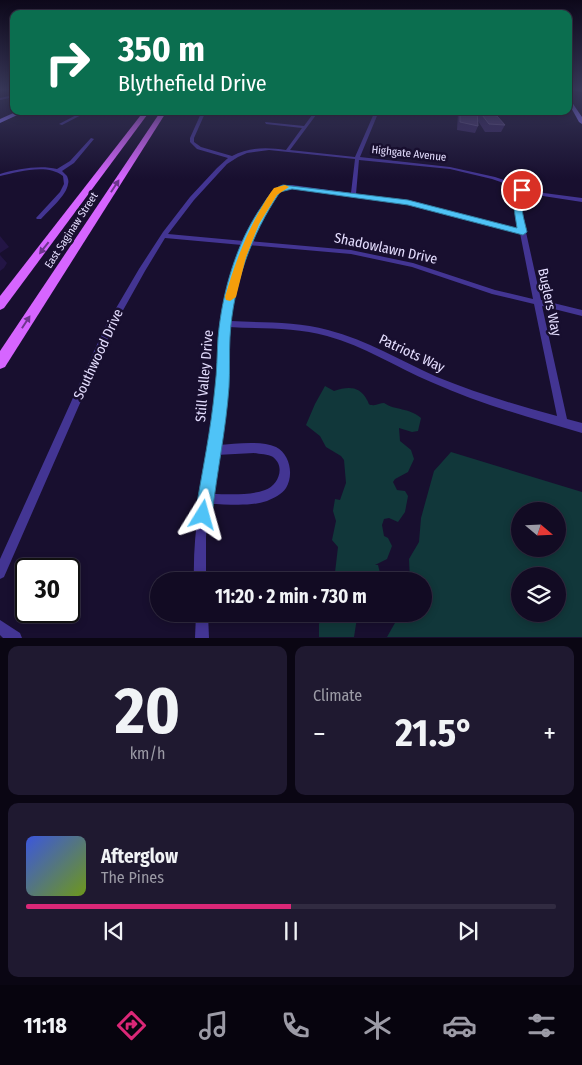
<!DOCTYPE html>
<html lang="en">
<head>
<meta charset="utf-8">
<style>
	body { margin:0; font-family:"Fira Sans Condensed",sans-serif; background:#1f1930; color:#f1f3f6; height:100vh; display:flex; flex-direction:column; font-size:19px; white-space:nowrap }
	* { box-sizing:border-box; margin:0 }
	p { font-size:16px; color:#9c9ba6 }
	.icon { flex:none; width:28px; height:28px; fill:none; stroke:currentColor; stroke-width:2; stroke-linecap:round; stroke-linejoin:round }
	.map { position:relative; height:638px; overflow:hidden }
	.side { display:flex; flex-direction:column; gap:8px; padding:8px; background:#0a0613; flex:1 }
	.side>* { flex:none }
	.banner { position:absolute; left:10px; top:10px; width:562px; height:105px; border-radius:10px; box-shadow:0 2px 8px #0003,0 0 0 1px #312b41; background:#0b6e4f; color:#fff; overflow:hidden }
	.needle { width:32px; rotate:109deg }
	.controls { position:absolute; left:511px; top:502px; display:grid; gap:10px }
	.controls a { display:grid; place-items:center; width:55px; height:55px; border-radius:50%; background:#120b23; box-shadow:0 2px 8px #0003,0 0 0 1px #312b41; font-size:25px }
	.speed { position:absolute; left:15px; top:558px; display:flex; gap:10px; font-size:25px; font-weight:700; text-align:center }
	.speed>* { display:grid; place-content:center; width:65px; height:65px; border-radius:50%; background:#120b23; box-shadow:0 2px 8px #0003,0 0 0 1px #312b41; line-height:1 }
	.speed .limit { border:2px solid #111; border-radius:8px; background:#fff; color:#111 }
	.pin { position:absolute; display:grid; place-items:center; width:42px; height:42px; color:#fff; margin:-21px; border:2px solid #fff; border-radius:50%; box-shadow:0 1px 5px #0007 }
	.me { position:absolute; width:55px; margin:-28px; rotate:8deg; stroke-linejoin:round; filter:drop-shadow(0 0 4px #0008) }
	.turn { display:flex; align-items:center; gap:18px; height:105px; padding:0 25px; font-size:22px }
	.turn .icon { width:65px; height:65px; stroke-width:2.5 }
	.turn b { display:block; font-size:35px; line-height:42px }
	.big { font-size:38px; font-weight:700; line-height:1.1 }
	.side .widget { flex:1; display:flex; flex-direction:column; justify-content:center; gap:8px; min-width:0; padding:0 18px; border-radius:10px; background:#1f1930 }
	.side .dial { align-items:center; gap:0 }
	.dial b { font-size:65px; line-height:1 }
	.song { display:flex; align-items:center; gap:15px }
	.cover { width:60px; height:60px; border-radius:8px; background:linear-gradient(135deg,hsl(230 70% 55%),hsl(80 70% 35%)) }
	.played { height:5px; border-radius:2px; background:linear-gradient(90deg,#db2777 50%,#312b41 50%) }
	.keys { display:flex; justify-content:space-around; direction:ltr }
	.heat { display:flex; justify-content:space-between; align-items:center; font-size:28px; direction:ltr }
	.side .tiles { flex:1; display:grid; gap:8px; grid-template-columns:1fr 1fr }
	.widget:last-child { grid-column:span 2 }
	.trip { position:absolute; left:150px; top:572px; width:282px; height:50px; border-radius:25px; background:#120b23; box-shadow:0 2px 8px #0003,0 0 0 1px #312b41; font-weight:700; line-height:50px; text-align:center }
	.dock { display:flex; height:80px; justify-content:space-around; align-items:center; background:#07040e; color:#9c9ba6 }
	.dock .icon { width:35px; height:35px }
	.dock .on { color:#db2777 }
	.dock b { font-size:22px; color:#f1f3f6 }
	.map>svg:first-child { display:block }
	.green { fill:#11373a; fill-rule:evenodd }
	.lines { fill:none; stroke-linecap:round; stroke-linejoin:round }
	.minor { fill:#433593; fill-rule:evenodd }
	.secondary { fill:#8775ff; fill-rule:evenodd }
	.primary { fill:#d665ff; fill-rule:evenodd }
	.wall { fill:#38275f }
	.shaded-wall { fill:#231545 }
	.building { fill:#4b3a70; stroke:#635487 }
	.oneway { fill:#6d368d }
	.route { fill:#4fc3f7; stroke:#337fa1 }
	.slow { fill:#f59e0b }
	.labels { text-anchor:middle; stroke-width:5; stroke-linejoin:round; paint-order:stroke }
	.far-street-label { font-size:11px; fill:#e5deff; stroke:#180f2f }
	.street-label { font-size:14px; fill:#e5deff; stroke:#180f2f }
</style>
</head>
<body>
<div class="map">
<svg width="582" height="638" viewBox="0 0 582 638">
	<rect width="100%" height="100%" fill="#180f2f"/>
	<g class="green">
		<path d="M 325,386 L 334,391 C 347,387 359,385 367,400 C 369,403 368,405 372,405 C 376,406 380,403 384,403 C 396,411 408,407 421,418 L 418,431 L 412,432 L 399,428 L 400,441 L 411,450 L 414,459 L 408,472 L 395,479 L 393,482 L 397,490 L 405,491 L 408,496 L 405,512 L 398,522 L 389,518 L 384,519 L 382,525 L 384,536 L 388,538 L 392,546 L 387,559 L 375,565 L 378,565 L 382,581 L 334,581 L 338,547 L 332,540 L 336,521 L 333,511 L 335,499 L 340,500 L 346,483 L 344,460 L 341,456 L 326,447 L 320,436 L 306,425 L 315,404 Z"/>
		<path d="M 451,452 L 582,492 L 582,637 L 387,637 L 400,614 L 424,614 L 424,581 L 410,581 L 409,559 L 419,542 L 421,518 L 434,471 ZM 558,511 L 558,549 L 520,549 L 520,511 ZM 558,576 L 558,614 L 520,614 L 520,576 Z"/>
		<polygon points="323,614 370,614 357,618 354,637 319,637 319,624"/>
	</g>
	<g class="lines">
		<g class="minor">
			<polygon points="570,90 582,90 582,92"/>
			<polygon points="14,95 14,97 0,100 0,98"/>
			<polygon points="84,111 89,111 62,125 59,124"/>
			<path d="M 202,111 L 206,111 L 194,138 L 194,142 L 201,147 L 232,156 C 249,147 267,147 286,150 L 302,128 L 266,124 L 265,122 L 304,126 L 315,111 L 319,111 L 290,150 L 355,157 L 375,111 L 379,111 L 360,157 L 450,167 L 495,177 L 544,193 L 582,198 L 582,202 L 543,196 L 525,190 L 521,198 L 520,205 L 541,300 L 582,310 L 582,316 L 542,306 L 567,419 L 582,423 L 582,433 C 531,418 480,404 431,382 C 396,367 364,346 327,336 C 295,327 262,329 229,327 L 225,395 L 218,445 C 235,444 260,440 276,447 C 290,454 294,475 286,488 C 282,494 274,498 267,501 C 249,507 228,504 209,504 L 206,537 L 206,581 L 194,581 C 192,520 208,461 216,401 C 219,379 218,358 220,337 C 223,305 231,274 242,245 L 165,238 L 145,271 L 112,330 L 4,577 L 0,579 L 0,559 L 105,327 L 139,269 L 163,232 L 190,197 L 217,168 L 228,158 L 197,149 L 190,142 L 190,138 ZM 269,150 L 355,159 L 351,193 L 292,185 L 275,189 C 263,205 252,222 244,241 L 168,234 L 194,200 L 227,164 L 238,157 L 247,153 ZM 359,160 L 450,169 L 492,179 L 521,189 C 511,205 516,212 519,229 L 408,200 L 356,194 ZM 292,189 L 408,204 L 520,233 L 533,299 L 495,290 L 413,263 L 351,250 L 249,241 C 257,223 267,207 279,191 ZM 248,245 L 351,254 L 412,267 L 492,294 L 534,304 L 557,416 C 516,405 476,393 437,377 C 401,361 367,340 328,330 C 296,321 263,323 230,321 L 238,278 ZM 254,453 C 260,454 268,454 273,457 C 286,467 278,486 265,490 C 248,496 228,494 211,494 L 216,455 Z"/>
			<path d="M 91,138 L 94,139 L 74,163 L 62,171 L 67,176 C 68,179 69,181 68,184 C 67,195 48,211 41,219 L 37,219 L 36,218 L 60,192 L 64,184 L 63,176 C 47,163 18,172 0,176 L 0,174 C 18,169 39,165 57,169 L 70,161 Z"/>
			<polygon points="196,614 208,614 209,638 195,638"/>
			<polygon points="0,620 20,633 22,638 3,638 0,635"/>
		</g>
		<g class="secondary">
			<polygon points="569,98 582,117 582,124 579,122 569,104"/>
			<polygon points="18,111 26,111 0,123 0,119"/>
		</g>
		<g class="primary">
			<polygon points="144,111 150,111 4,308 0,310 0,296"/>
			<polygon points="161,111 167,111 5,367 0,369 0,351"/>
		</g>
	</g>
	<polygon class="wall" points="458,111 488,111 490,115 505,125 501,132 485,132 478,121 478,126 475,133 457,130 458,113"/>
	<g class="shaded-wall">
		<polygon points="0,236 9,247 0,253"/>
		<polygon points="0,255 7,263 4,268 0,271"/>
	</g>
	<g class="building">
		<polygon points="460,111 477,111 478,126 460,122"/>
		<polygon points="479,111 488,111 490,115 497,116 505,125 489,124"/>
	</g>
	<defs><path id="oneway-solid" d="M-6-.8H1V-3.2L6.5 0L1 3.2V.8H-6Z" transform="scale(1.25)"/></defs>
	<g class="oneway">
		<use href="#oneway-solid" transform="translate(115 186) rotate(-57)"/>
		<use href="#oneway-solid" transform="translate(44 248) rotate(128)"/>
		<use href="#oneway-solid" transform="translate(26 322) rotate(-57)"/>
	</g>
	<linearGradient id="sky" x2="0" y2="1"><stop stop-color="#0d081a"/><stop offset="0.5" stop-color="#373758"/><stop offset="1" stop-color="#373758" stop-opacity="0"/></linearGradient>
	<rect width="582" height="179" fill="url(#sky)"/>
	<path class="route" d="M 283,185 L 408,200 L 517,228 C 515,213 511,202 519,189 L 522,188 L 526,190 C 518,204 524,218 527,232 L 523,235 L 408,205 L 292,189 L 280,192 C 251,235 233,285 230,337 C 229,354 230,370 229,387 C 226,429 217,472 212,515 L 209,521 L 203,523 L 197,521 L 195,515 C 202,472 211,430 215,387 C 217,371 217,354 218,338 C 222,293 236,243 262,206 C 268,197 273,188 283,185 Z"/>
	<path class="slow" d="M 285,185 L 289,187 L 277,195 L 259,224 L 246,257 L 236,297 L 230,301 L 226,300 L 225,297 C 236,259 249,226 271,192 L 274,188 Z"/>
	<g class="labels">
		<g class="far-street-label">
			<text transform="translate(409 153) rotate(6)" y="4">Highgate Avenue</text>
			<text transform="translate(71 230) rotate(-57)" y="4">East Saginaw Street</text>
		</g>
		<g class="street-label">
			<text transform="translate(386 248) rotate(12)" y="5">Shadowlawn Drive</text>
			<text transform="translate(550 302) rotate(78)" y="5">Buglers Way</text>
			<text transform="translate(412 353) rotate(25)" y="5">Patriots Way</text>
			<text transform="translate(98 354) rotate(-65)" y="5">Southwood Drive</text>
			<text transform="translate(204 376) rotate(-85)" y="5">Still Valley Drive</text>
		</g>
	</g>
</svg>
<div class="controls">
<a><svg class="needle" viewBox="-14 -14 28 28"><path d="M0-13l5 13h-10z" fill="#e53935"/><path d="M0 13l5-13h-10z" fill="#9c9ba6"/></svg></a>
<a><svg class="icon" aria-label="layers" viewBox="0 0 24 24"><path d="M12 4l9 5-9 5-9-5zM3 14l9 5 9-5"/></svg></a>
</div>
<div class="speed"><div class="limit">30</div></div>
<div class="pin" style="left:522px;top:190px;background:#d93025"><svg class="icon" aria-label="arrive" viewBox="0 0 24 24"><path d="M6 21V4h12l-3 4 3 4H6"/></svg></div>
<svg class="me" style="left:203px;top:515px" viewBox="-20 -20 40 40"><path d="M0-17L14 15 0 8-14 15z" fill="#4fc3f7" stroke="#fff" stroke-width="4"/></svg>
<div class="trip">11:20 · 2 min · 730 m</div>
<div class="banner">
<div class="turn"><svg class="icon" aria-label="right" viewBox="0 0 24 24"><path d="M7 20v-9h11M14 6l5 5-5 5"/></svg><div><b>350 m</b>Blythefield Drive</div></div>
</div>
</div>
<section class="side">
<div class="tiles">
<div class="widget dial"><b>20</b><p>km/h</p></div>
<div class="widget"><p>Climate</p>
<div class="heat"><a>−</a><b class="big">21.5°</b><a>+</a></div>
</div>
<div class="widget">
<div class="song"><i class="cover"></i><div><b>Afterglow</b><p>The Pines</p></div></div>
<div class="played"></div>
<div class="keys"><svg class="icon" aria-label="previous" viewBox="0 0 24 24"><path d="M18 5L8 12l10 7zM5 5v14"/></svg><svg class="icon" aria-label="pause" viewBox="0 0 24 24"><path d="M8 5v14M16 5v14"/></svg><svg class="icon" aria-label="next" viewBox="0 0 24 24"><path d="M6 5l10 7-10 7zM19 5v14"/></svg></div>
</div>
</div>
</section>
<nav class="dock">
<b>11:18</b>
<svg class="icon on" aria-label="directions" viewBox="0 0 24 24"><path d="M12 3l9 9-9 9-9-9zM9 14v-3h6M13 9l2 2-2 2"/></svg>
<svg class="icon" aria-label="music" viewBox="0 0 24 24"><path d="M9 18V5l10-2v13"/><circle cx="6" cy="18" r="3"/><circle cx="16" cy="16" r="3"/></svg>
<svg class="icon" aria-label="phone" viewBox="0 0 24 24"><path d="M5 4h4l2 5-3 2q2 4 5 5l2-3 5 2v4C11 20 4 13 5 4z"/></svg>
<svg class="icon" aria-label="climate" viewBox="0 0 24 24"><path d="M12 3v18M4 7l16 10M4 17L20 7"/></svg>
<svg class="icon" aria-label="car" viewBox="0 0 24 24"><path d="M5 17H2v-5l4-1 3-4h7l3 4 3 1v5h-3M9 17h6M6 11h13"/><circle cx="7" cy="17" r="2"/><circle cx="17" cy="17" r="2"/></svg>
<svg class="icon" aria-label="filters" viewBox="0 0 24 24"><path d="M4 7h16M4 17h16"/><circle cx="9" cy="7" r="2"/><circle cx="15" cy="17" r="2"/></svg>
</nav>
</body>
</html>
